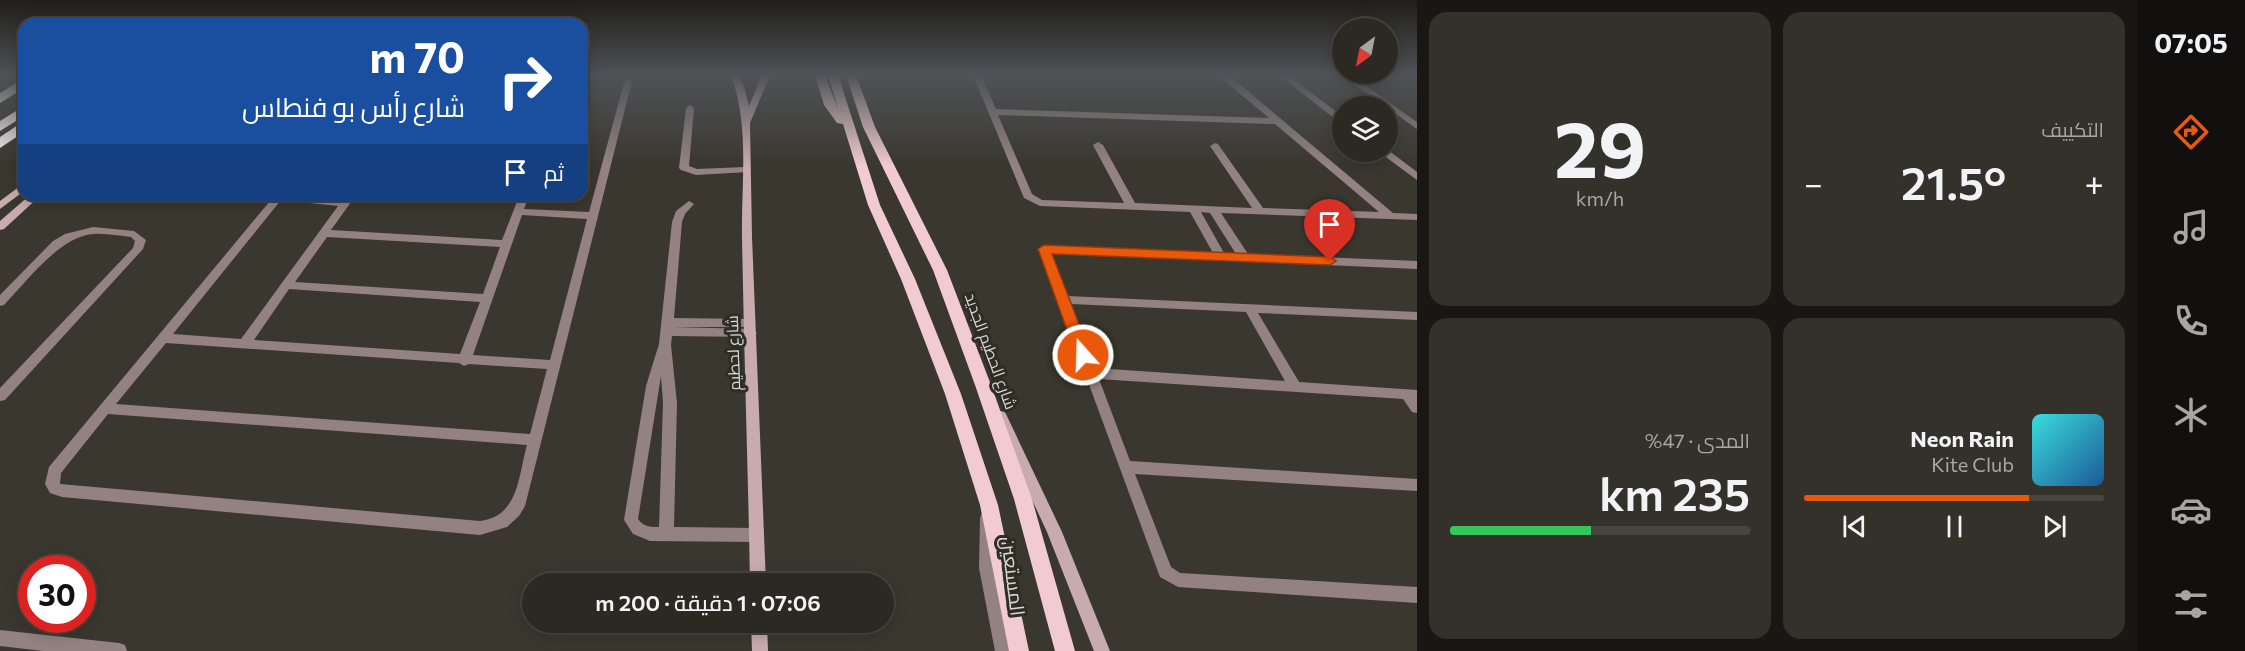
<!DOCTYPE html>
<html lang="ar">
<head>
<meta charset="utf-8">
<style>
	body { margin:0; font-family:Commissioner,Cairo,sans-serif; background:#34312a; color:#f1f3f6; direction:rtl; height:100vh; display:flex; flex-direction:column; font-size:22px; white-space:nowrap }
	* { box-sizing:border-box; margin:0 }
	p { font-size:20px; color:#a6a6a5 }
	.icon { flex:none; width:33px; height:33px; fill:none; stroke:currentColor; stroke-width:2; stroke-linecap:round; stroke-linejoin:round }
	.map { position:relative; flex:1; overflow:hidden; direction:ltr }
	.side { display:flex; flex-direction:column; gap:12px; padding:12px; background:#181713; width:720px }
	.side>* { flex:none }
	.top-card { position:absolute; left:18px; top:18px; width:570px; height:183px; border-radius:18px; box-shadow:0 3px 15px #0003,0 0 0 2px #484540; direction:rtl; background:#1a4fa0; color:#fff; overflow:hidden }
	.needle { width:39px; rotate:212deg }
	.fabs { position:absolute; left:1332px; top:18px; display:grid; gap:12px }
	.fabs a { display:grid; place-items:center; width:66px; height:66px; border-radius:50%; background:#2c2922; box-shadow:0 3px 15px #0003,0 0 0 2px #484540; font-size:30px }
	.speed { position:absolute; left:18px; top:555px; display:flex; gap:12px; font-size:30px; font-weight:700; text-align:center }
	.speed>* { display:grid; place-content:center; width:78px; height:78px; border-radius:50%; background:#2c2922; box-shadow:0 3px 15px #0003,0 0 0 2px #484540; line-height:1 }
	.speed .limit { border:9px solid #d22; background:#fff; color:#111 }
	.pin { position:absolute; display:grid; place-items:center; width:51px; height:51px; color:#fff; margin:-62px -26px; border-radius:50% 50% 50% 0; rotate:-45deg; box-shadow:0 0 6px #0007 }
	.pin .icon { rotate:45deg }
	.me { position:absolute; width:66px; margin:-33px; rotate:340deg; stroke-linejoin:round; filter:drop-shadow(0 0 4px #0008) }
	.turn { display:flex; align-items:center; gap:21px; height:126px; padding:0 24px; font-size:27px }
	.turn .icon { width:78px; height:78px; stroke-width:2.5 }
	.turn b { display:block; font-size:42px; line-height:51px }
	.then { display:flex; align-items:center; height:57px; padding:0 24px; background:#0003; gap:12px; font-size:22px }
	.big { font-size:45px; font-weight:600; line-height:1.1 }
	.side .card { flex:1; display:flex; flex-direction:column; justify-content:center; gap:9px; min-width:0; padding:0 21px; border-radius:18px; background:#34312a }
	.side .dial { align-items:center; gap:0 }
	.dial b { font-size:78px; line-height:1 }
	.song { display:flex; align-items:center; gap:18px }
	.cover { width:72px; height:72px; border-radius:9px; background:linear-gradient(135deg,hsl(180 70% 55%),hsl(210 70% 35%)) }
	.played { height:6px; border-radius:3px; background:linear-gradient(90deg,#ea580c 75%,#484540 75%) }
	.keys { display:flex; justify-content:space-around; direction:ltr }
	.heat { display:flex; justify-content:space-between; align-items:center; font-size:33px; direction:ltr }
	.charge { height:9px; border-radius:4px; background:linear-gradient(90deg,#34c759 47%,#484540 0) }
	.side .tiles { flex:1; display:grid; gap:12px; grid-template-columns:repeat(2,1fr) }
	.trip { position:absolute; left:522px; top:573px; width:372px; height:60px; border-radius:30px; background:#2c2922; box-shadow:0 3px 15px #0003,0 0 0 2px #484540; font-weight:600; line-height:60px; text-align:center; direction:rtl }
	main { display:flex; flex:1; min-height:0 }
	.menu { display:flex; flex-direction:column; width:108px; justify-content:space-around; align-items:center; background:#12100e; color:#a6a6a5 }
	.menu .icon { width:42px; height:42px }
	.menu .current { color:#ea580c }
	.menu b { font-size:27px; color:#f1f3f6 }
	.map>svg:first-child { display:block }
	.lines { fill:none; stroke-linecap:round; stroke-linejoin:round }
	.street { fill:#948283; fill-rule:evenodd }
	.secondary { fill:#c8abae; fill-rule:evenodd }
	.primary { fill:#f1cbcf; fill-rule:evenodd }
	.highway { fill:#fcf3f3; fill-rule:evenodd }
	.route { fill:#ea580c; stroke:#983908; stroke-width:1.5 }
	.labels { text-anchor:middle; stroke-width:6; stroke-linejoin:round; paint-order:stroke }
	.street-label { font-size:16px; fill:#dad8d2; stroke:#302d24 }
	.near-street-label { font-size:20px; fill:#dad8d2; stroke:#302d24 }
</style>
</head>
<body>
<main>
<nav class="menu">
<b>07:05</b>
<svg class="icon current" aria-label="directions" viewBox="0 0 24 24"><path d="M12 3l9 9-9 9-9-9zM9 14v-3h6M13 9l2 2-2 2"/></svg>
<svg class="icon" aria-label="music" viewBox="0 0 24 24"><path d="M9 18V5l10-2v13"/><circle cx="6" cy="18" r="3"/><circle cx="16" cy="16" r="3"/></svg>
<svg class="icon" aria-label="phone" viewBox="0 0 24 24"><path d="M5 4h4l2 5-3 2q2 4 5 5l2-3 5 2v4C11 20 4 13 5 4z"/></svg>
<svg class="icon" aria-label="climate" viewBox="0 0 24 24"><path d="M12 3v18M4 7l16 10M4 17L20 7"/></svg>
<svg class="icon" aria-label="car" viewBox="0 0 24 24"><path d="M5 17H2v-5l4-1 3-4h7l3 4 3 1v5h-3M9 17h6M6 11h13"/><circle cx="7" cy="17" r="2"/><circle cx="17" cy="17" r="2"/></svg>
<svg class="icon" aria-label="filters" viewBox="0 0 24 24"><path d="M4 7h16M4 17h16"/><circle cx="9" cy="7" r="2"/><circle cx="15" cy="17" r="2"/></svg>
</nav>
<section class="side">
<div class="tiles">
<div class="card"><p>التكييف</p>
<div class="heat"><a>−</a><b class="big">21.5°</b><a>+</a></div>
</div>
<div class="card dial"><b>29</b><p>km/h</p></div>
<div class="card">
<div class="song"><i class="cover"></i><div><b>Neon Rain</b><p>Kite Club</p></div></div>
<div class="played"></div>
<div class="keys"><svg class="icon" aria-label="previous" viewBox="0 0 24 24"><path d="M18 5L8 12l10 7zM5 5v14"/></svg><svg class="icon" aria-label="pause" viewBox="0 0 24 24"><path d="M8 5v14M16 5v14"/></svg><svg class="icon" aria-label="next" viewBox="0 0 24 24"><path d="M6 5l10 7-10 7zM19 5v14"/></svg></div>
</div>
<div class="card"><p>المدى · 47%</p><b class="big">235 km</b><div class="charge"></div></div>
</div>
</section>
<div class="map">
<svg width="1417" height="651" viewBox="0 0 1417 651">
	<rect width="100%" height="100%" fill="#3a372e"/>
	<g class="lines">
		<g class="street">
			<path d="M 973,75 L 981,75 L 996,109 L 1269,118 L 1225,81 L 1215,75 L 1226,75 L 1231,77 L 1393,213 L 1417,214 L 1417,220 L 1221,213 L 1248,254 L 1417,261 L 1417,269 L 1051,253 L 1067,296 L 1417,312 L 1417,320 L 1258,313 L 1299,382 L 1417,390 L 1417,413 L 1412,412 L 1403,399 L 1099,379 L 1130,461 L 1417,479 L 1417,491 L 1135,474 L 1171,567 L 1180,573 L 1417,587 L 1417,603 L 1178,587 L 1160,577 L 1039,249 L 1044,245 L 1213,253 L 1190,212 L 1040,206 L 1024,198 ZM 998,115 L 1275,124 L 1379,212 L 1263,208 L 1218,144 L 1215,143 L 1210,146 L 1252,208 L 1135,203 L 1103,145 L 1098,142 L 1093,145 L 1124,203 L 1042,200 L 1032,194 ZM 1201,212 L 1210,213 L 1236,254 L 1224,253 ZM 1071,304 L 1246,312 L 1285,381 L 1095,368 Z"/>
			<polygon points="1279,75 1288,75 1342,116 1342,123 1339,122"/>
			<polygon points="1341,75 1350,75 1417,122 1417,129"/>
			<path d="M 625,79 L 632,81 L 525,506 L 519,516 L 507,527 L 480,535 L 62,497 L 50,493 L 45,484 L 49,467 L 275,195 L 342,200 L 346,195 L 356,195 L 331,230 L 502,240 L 518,199 L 505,197 L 504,195 L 529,195 L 524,209 L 589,212 ZM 281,200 L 338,206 L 241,339 L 173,334 ZM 522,215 L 587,219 L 550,360 L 473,355 ZM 327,237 L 500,247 L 483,294 L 295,282 ZM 289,289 L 480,302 L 460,354 L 254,340 ZM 166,343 L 459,363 L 464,366 L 469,364 L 547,369 L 530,434 L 116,404 ZM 108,414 L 527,445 C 518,477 519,516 480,521 L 60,484 L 61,473 Z"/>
			<polygon points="690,105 694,108 689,166 697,169 745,167 750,170 748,172 696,175 681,170 679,168 686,108"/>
			<polygon points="1388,150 1417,172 1417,180 1379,152"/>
			<path d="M 689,201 L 694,204 L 685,214 L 682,222 L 674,318 L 750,319 L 756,323 L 750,327 L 673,327 L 751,329 L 757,333 L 751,337 L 672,336 L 671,345 L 677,403 L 674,527 L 756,528 L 761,530 L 763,535 L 761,540 L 756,542 L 650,541 L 633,534 L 624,520 L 646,386 L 659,344 L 672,222 L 676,211 ZM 661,376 L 663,403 L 659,527 C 650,527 644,527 638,519 Z"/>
			<path d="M 93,227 L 134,231 L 146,240 L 143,249 L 5,400 L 0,401 L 0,388 L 133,248 L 135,241 L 131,237 C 119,236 106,233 94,234 C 61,235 26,282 4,305 L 0,306 L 0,295 L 53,241 L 65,234 Z"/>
			<polygon points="987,511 992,513 994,518 995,568 1011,651 995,651 979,568 980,518 982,513"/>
			<polygon points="0,630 119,643 125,645 127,651 43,651 0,646"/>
		</g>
		<g class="secondary">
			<path d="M 731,75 L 739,75 L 745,90 L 749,106 L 762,75 L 770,75 L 750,123 L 752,237 L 766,584 L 750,584 C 748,468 744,353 742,237 C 741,183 750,127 731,75 Z"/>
			<polygon points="24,183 24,191 0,209 0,201"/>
			<polygon points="30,195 41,195 4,229 0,230 0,221"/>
			<polygon points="1000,411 1005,412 1062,532 1110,651 1094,651 1047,532 993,416 995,412"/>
			<polygon points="751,622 767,622 768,651 752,651"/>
		</g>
		<g class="primary">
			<polygon points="815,75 825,75 838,109 828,75 838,75 880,205 915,279 961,394 998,505 1029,651 1009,651 980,505 945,394 901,279 868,205 843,124 837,123 824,105"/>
			<polygon points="846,75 856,75 875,127 947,270 991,385 1032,499 1075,651 1055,651 1014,499 975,385 933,270 863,127"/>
		</g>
		<g class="highway">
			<polygon points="24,78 24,88 0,103 0,93"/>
			<polygon points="24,106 24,116 0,131 0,121"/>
			<polygon points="24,121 24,132 0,148 0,137"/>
		</g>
	</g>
	<linearGradient id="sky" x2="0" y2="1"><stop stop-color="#201e19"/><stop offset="0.45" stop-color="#4f5357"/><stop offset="1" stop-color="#4f5357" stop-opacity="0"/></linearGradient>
	<rect width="1417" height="166" fill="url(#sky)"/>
	<polygon class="route" points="1044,245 1330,257 1336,261 1330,265 1052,254 1091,355 1083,360 1076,355 1038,249"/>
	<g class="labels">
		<g class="street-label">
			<text transform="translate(991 351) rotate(70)" y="6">شارع الحطيم الجديد</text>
			<text transform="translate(733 353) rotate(-92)" y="6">شارع لحطيم</text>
		</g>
		<g class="near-street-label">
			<text transform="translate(1013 576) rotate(83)" y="7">المستعين</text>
		</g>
	</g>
</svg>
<div class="fabs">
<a><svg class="needle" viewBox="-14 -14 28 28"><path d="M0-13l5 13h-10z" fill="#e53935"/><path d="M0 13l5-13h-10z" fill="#a6a6a5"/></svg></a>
<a><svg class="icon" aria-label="layers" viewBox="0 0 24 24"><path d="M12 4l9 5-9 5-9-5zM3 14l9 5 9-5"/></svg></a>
</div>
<div class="speed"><div class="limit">30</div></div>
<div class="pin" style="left:1330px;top:261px;background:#d93025"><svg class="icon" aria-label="arrive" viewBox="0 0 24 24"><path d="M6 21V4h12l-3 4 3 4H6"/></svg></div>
<svg class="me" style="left:1083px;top:355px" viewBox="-20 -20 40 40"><circle r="17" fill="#ea580c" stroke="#fff" stroke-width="3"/><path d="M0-11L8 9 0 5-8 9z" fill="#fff"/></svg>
<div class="trip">07:06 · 1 دقيقة · 200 m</div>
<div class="top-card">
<div class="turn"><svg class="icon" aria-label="right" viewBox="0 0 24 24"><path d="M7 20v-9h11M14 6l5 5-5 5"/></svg><div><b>70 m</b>شارع رأس بو فنطاس</div></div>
<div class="then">ثم<svg class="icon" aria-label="arrive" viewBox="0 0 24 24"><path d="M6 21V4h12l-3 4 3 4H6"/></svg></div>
</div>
</div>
</main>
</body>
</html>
